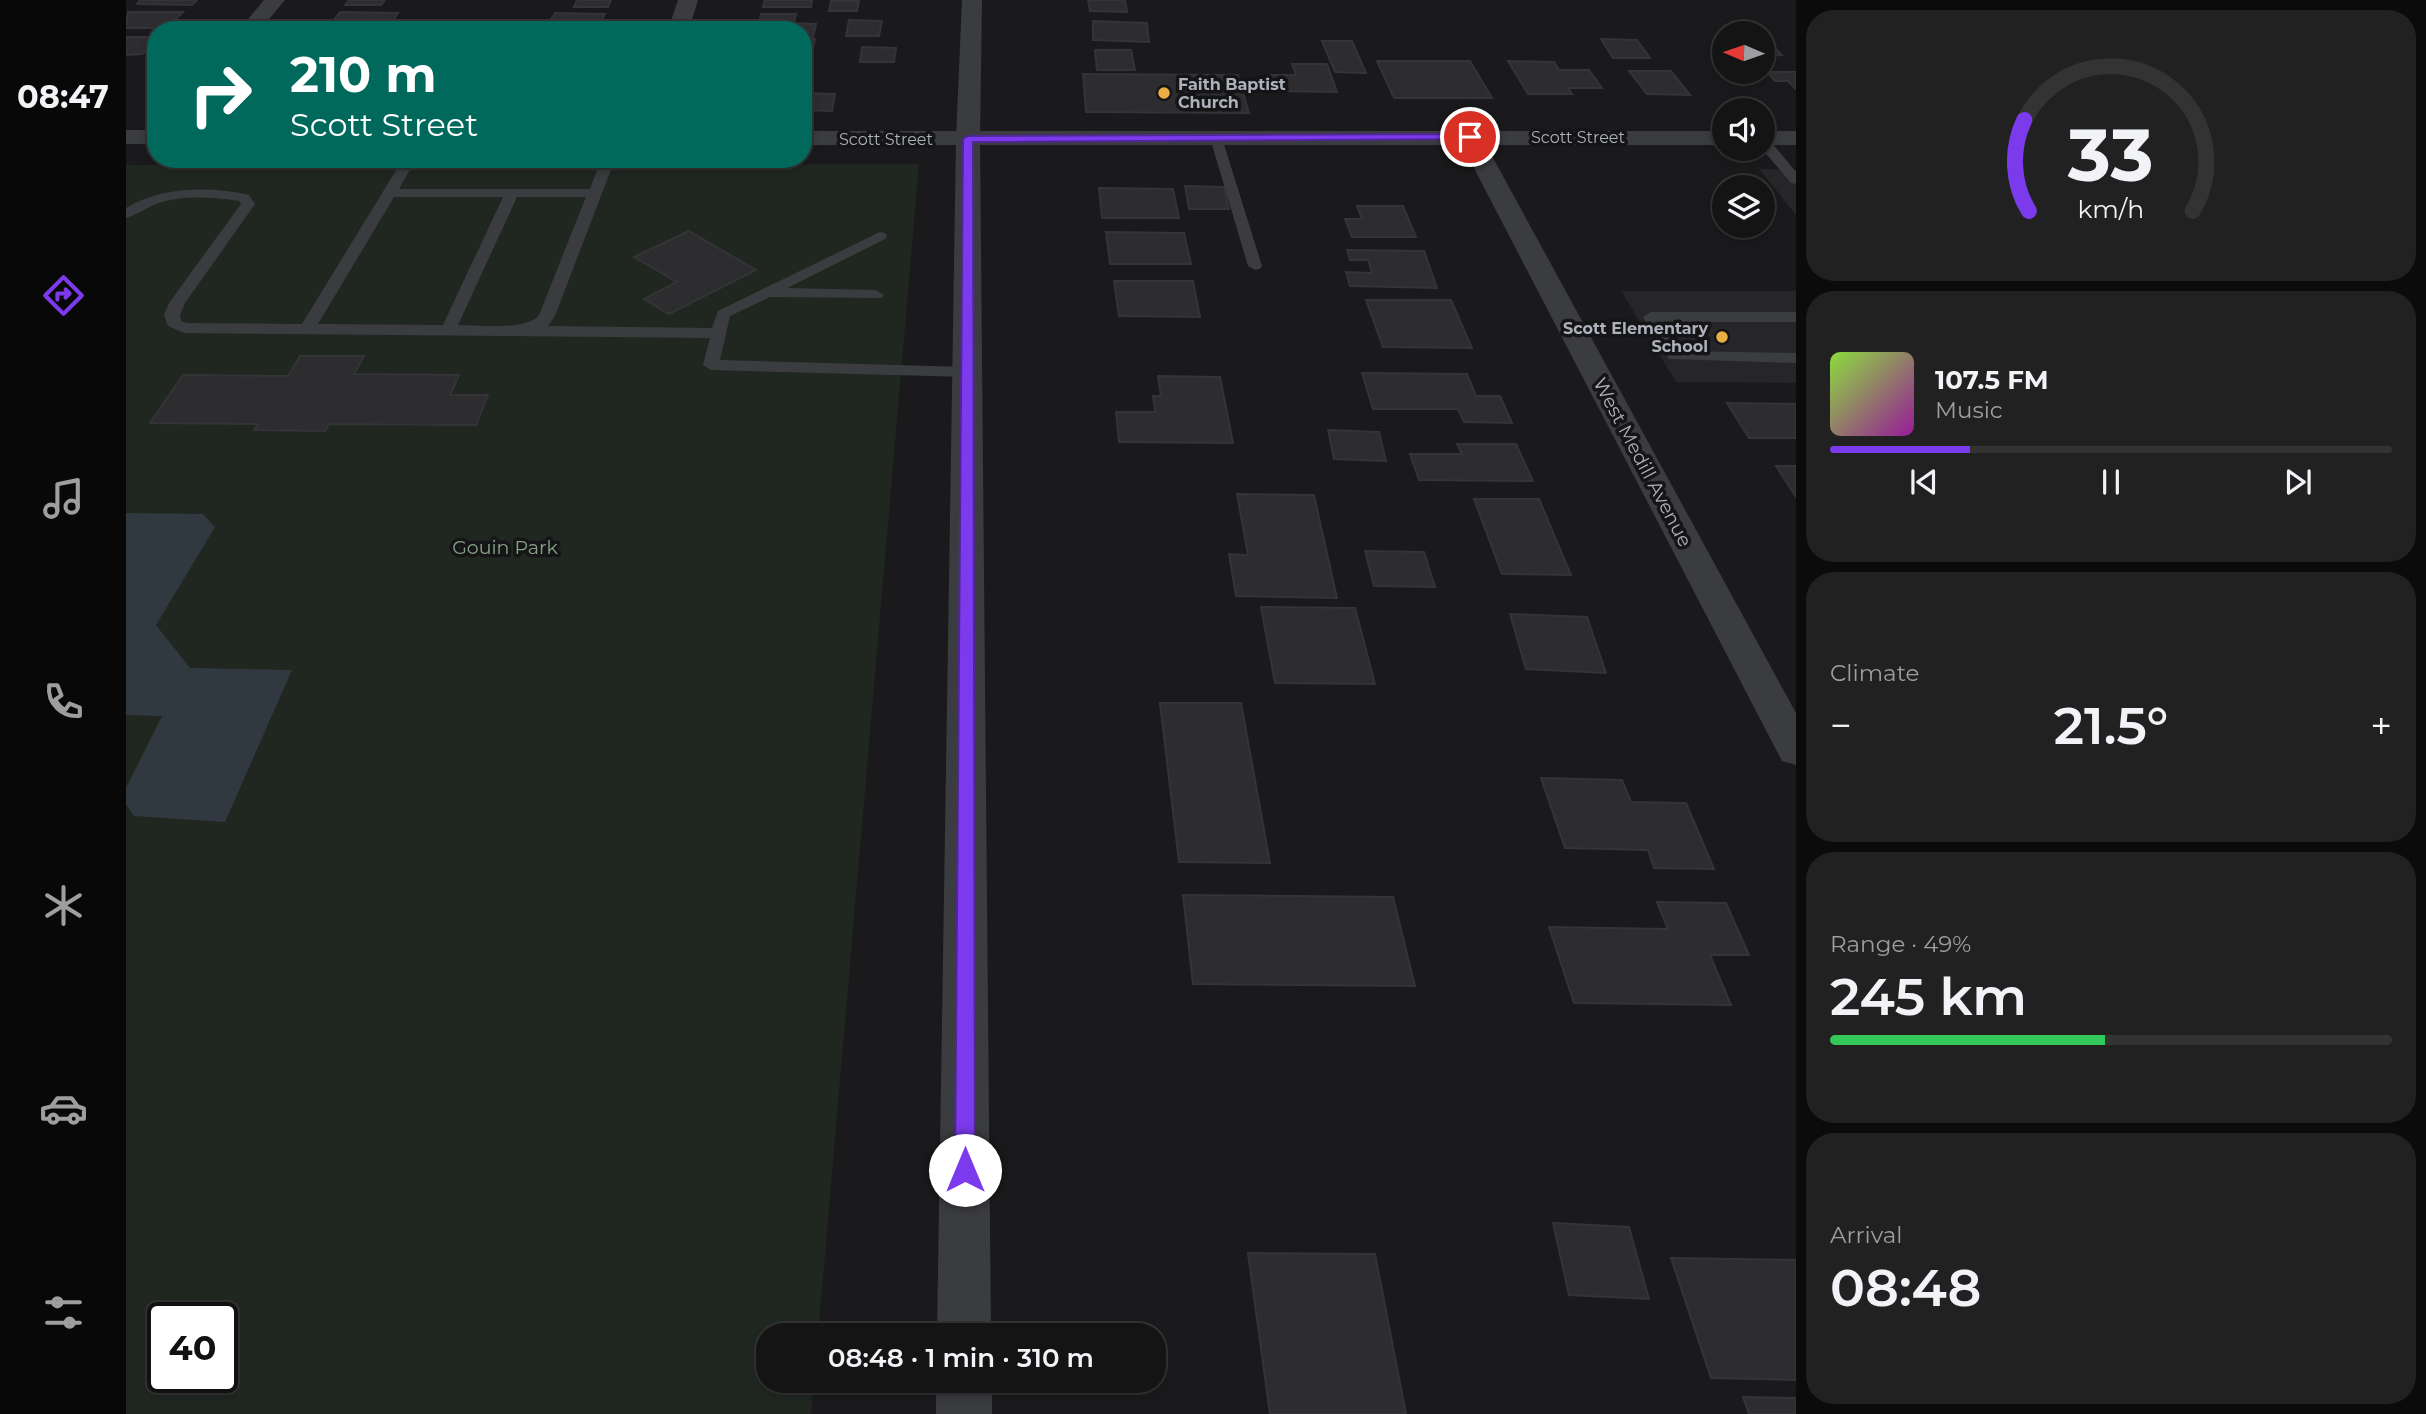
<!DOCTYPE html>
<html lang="en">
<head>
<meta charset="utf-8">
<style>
	body { margin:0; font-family:Montserrat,sans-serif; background:#212122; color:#f1f3f6; height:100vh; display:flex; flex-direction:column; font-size:26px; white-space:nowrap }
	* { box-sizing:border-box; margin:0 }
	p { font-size:23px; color:#9d9ea0 }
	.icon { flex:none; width:38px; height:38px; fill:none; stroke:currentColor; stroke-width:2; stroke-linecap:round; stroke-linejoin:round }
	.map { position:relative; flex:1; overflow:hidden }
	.details { display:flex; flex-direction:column; gap:10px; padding:10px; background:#0b0b0c; width:630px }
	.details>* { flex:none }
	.banner { position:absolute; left:21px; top:21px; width:665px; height:147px; border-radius:28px; box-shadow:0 4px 10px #0003,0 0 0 2px #333334; background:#00695c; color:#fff; overflow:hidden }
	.needle { width:46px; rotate:272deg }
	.controls { position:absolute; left:1586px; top:21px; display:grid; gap:14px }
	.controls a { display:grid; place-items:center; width:63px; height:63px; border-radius:50%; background:#141415; box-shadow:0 4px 10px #0003,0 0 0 2px #333334; font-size:35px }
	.speed { position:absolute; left:21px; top:1302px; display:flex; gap:14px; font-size:35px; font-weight:700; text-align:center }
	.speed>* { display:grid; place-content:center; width:91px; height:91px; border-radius:50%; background:#141415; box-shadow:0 4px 10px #0003,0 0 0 2px #333334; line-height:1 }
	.speed .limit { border:4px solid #111; border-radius:10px; background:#fff; color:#111 }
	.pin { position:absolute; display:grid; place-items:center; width:60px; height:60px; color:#fff; margin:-30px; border:4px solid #fff; border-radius:50%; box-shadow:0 2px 7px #0007 }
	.me { position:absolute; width:77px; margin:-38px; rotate:0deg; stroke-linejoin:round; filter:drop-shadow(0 0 5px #0008) }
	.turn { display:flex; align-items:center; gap:24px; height:147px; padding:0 28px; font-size:32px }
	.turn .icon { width:91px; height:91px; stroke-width:2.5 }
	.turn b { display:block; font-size:49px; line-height:60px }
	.big { font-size:52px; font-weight:600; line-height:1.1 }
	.details .widget { flex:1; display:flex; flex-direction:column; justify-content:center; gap:10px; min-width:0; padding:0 24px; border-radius:28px; background:#212122 }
	.details .dial { align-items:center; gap:0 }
	.dial svg { height:182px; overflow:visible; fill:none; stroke:#333334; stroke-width:7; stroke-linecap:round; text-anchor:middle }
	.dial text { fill:#f1f3f6; stroke:none }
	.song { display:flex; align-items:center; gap:21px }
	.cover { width:84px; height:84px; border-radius:10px; background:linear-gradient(135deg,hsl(90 70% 55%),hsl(300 70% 35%)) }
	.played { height:7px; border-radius:4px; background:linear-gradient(90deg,#7c3aed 25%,#333334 25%) }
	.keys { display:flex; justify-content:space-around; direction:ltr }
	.heat { display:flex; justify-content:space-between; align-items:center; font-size:38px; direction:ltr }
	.charge { height:10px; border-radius:5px; background:linear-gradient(90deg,#34c759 49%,#333334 0) }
	.trip { position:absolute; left:630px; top:1323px; width:410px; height:70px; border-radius:28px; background:#141415; box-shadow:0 4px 10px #0003,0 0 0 2px #333334; font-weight:600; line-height:70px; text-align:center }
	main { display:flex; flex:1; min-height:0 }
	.menu { display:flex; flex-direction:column; width:126px; justify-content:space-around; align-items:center; background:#080808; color:#9d9ea0 }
	.menu .icon { width:49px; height:49px }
	.menu .on { color:#7c3aed }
	.menu b { font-size:32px; color:#f1f3f6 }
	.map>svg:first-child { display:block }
	.built { fill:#262629 }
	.green { fill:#202721; fill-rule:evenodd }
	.water { fill:#30393f }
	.building { fill:#2d2d30; stroke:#343438; stroke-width:2 }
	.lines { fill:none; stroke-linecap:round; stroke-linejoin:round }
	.service { fill:#3b3c40; fill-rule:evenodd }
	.minor { fill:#3b3c40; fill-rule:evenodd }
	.tertiary { fill:#3b3c40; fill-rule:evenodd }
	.route { fill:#7c3aed; stroke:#51269a; stroke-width:2 }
	.poi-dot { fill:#e9af45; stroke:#151517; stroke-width:2.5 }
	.labels { text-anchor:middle; stroke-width:7; stroke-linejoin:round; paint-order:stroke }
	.far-poi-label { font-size:16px; font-weight:bold; fill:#adb1ba; stroke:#151517; text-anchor:start }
	.far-street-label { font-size:16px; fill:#adb1ba; stroke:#151517 }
	.street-label { font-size:19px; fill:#adb1ba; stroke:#151517 }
	.park-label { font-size:19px; fill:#85a486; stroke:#151517 }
</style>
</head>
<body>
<main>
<nav class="menu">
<b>08:47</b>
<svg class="icon on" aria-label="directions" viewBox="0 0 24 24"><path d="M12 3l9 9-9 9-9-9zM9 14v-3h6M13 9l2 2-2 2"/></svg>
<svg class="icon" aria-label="music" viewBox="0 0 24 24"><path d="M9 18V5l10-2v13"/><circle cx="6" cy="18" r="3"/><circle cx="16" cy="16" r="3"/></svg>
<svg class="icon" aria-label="phone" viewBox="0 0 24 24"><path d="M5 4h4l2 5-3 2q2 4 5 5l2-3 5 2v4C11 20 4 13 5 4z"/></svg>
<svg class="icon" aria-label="climate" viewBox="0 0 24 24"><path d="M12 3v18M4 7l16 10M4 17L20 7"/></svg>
<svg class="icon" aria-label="car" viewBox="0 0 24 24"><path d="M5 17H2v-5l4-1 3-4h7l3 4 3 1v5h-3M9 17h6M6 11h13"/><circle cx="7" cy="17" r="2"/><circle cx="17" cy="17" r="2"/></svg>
<svg class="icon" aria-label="filters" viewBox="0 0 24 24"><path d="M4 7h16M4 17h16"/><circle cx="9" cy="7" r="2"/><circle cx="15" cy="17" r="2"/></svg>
</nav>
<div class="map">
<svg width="1670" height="1414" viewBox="0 0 1670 1414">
	<rect width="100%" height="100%" fill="#1a1a1c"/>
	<g class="built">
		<polygon points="1633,169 1670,170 1670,215"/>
		<polygon points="1495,291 1670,291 1670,383 1550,382"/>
	</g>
	<path class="green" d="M 793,164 L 692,1335 L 642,1335 L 642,1381 L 688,1381 L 685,1414 L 0,1414 L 0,165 ZM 37,1318 L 96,1318 L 96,1377 L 37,1377 Z"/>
	<polygon class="water" points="0,513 77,514 89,527 30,625 64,668 166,670 99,822 8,816 0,804 0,788 36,716 0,715"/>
	<g class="building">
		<polygon points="14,0 71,0 66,5 11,4"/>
		<polygon points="223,0 259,0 255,5 219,5"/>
		<polygon points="451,0 485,0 482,7 448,7"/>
		<polygon points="639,0 686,0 685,7 637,7"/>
		<polygon points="962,0 999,0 1001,12 964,11"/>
		<polygon points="705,1 733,1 731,11 703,11"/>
		<polygon points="2,12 57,12 41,28 0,28"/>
		<polygon points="214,12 272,13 260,30 201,29"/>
		<polygon points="429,13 479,14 470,30 418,30"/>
		<polygon points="635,14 670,14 668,23 690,24 687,37 677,36 677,30 631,30"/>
		<polygon points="723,20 756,21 753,36 720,36"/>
		<polygon points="967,21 1021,23 1023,42 967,40"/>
		<polygon points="0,37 30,37 30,41 16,54 0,55"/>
		<polygon points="677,39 689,39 685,57 677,57"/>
		<polygon points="1475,39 1511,40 1524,58 1487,58"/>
		<polygon points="1196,41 1226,41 1240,73 1209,72"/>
		<polygon points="1636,43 1644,43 1656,55 1636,56"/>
		<polygon points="736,47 770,48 768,62 734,62"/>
		<polygon points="969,50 1005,50 1009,70 971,70"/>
		<polygon points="1251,61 1344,61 1366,98 1268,98"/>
		<polygon points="1382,61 1428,62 1433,70 1463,70 1476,88 1442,88 1446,94 1402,94"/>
		<polygon points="1166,64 1201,64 1211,92 1148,91 1143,75 1170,75"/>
		<polygon points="1503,71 1545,71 1564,95 1521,94"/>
		<polygon points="1641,72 1670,72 1670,89 1662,81 1649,81"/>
		<polygon points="957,74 1112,75 1123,113 960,112"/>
		<polygon points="677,93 709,94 706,111 677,110"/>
		<polygon points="1059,186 1098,187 1103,209 1063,209"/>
		<polygon points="973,188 1047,189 1053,218 976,218"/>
		<polygon points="1231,206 1277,206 1290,237 1226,237 1219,219 1236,219"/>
		<polygon points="563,231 630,270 543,314 518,299 551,282 508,257"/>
		<polygon points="980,232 1058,233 1065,264 984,264"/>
		<polygon points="1221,250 1298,251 1311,288 1224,286 1220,272 1246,273 1242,260 1224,260"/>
		<polygon points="988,281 1067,281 1074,317 993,316"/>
		<polygon points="1240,300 1325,300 1346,348 1257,347"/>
		<polygon points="174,356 238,356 228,374 333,375 324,395 362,395 350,425 203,424 199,431 128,430 132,424 24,423 57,375 162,376"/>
		<polygon points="1236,373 1341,374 1350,396 1374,396 1386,423 1338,422 1332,409 1247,409"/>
		<polygon points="1032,376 1094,377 1107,443 993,442 990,412 1029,412 1027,396 1035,396"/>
		<polygon points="1601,403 1670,404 1670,438 1623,438"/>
		<polygon points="1202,430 1253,432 1260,461 1208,459"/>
		<polygon points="1331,444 1390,444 1407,481 1293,480 1284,454 1336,454"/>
		<polygon points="1650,466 1670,466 1670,497"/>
		<polygon points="1111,494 1188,495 1211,598 1110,596 1103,554 1122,555"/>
		<polygon points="1348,499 1413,499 1445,575 1376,574"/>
		<polygon points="1239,551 1298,552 1309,587 1248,586"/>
		<polygon points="1135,607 1229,608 1249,684 1149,683"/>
		<polygon points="1384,614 1461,617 1480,673 1400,669"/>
		<polygon points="1034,703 1115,703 1144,863 1053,862"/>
		<polygon points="1415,778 1496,780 1505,802 1560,803 1588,869 1528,868 1522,850 1439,848"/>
		<polygon points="1057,895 1267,897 1289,986 1067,984"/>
		<polygon points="1531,902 1600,903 1623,955 1584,955 1605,1005 1448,1003 1423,927 1542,929"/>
		<polygon points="1427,1223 1503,1227 1523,1299 1443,1295"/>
		<polygon points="1122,1253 1249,1254 1280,1414 1144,1414"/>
		<polygon points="1545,1258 1670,1260 1670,1380 1585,1378"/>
		<polygon points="1617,1397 1670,1398 1670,1414 1623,1414"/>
	</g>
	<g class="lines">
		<g class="service">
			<polygon points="1090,134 1096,138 1136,266 1134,269 1129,270 1122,266 1084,138"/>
			<polygon points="1636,136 1641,137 1670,172 1670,184 1665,183 1636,149"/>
			<path d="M 277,159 L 290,159 L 273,189 L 464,189 L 475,159 L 489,159 L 429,316 L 422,326 L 586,328 L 592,311 L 754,232 L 759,233 L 761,236 L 759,239 L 661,288 L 750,290 L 758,295 L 755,298 L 644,297 L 604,316 L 594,360 L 842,367 L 850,372 L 842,377 L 585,370 L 577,365 L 584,338 L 58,333 L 42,326 L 38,315 L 43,303 L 115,204 L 113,201 C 86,197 56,195 30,204 C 20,208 11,215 0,218 L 0,208 C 36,187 83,186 123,195 L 129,204 L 59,303 L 54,315 L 55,321 L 61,323 L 176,324 ZM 268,197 L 377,197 L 317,325 L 192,324 ZM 391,197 L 460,197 L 413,315 C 401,331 352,325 332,325 Z"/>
			<polygon points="1525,312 1670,312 1670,322 1536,322 1554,351 1670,353 1670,363 1543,359 1517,317"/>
		</g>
		<g class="minor">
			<polygon points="138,0 159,0 134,30 113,30"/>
			<polygon points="552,0 572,0 563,30 542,30"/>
			<rect x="0" y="130" width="30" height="14"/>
			<polygon points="677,131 1598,131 1598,145 1360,145 1670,713 1670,765 1656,761 1336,145 677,145"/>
			<rect x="1636" y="131" width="34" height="14"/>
		</g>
		<g class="tertiary">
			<polygon points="836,0 856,0 854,139 865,1335 811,1335 830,139"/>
			<rect x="810" y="1381" width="56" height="33"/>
		</g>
	</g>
	<polygon class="route" points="1344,134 1347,135 1347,139 847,142 849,1170 846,1178 839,1181 832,1178 829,1170 837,139 842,136"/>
	<g class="poi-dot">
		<circle cx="1038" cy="93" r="7"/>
		<circle cx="1596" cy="337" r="7"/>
	</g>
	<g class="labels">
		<g class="far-poi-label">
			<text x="1052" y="90">Faith Baptist<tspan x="1052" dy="18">Church</tspan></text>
			<text x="1582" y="334" text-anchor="end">Scott Elementary<tspan x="1582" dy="18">School</tspan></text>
		</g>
		<g class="far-street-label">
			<text x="1452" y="143">Scott Street</text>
			<text x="760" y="145">Scott Street</text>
		</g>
		<g class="street-label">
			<text transform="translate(1517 462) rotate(62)" y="7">West Medill Avenue</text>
		</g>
		<g class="park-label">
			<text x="379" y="554">Gouin Park</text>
		</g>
	</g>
</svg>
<div class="controls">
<a><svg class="needle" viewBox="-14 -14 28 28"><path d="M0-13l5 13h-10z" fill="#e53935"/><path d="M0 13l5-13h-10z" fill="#9d9ea0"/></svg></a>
<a><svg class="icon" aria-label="sound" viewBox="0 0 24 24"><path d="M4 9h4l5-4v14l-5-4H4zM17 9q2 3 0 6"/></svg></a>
<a><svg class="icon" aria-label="layers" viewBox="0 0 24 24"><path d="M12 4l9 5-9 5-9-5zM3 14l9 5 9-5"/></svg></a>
</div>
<div class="speed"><div class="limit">40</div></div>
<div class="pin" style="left:1344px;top:137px;background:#d93025"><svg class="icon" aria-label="arrive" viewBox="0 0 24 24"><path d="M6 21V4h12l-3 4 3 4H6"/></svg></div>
<svg class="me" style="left:839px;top:1170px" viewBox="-20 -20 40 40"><circle r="19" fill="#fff"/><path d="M0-13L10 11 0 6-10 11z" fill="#7c3aed"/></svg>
<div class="trip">08:48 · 1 min · 310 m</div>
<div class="banner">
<div class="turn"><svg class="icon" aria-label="right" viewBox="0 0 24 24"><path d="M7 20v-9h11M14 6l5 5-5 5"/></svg><div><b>210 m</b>Scott Street</div></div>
</div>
</div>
<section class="details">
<div class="widget dial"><svg viewBox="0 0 100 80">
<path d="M14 69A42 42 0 1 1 86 69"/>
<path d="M14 69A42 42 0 0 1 12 29" stroke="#7c3aed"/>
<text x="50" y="56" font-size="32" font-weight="700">33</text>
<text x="50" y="72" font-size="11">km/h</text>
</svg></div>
<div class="widget">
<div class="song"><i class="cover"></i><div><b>107.5 FM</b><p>Music</p></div></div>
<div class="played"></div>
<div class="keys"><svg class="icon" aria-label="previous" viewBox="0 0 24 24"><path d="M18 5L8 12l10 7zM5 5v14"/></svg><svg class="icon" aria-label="pause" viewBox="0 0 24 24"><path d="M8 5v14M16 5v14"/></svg><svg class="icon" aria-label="next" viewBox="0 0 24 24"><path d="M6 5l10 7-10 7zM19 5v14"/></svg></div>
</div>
<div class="widget"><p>Climate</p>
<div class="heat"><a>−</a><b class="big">21.5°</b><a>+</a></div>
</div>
<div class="widget"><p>Range · 49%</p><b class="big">245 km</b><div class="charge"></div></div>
<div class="widget"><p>Arrival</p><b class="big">08:48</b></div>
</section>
</main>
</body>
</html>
